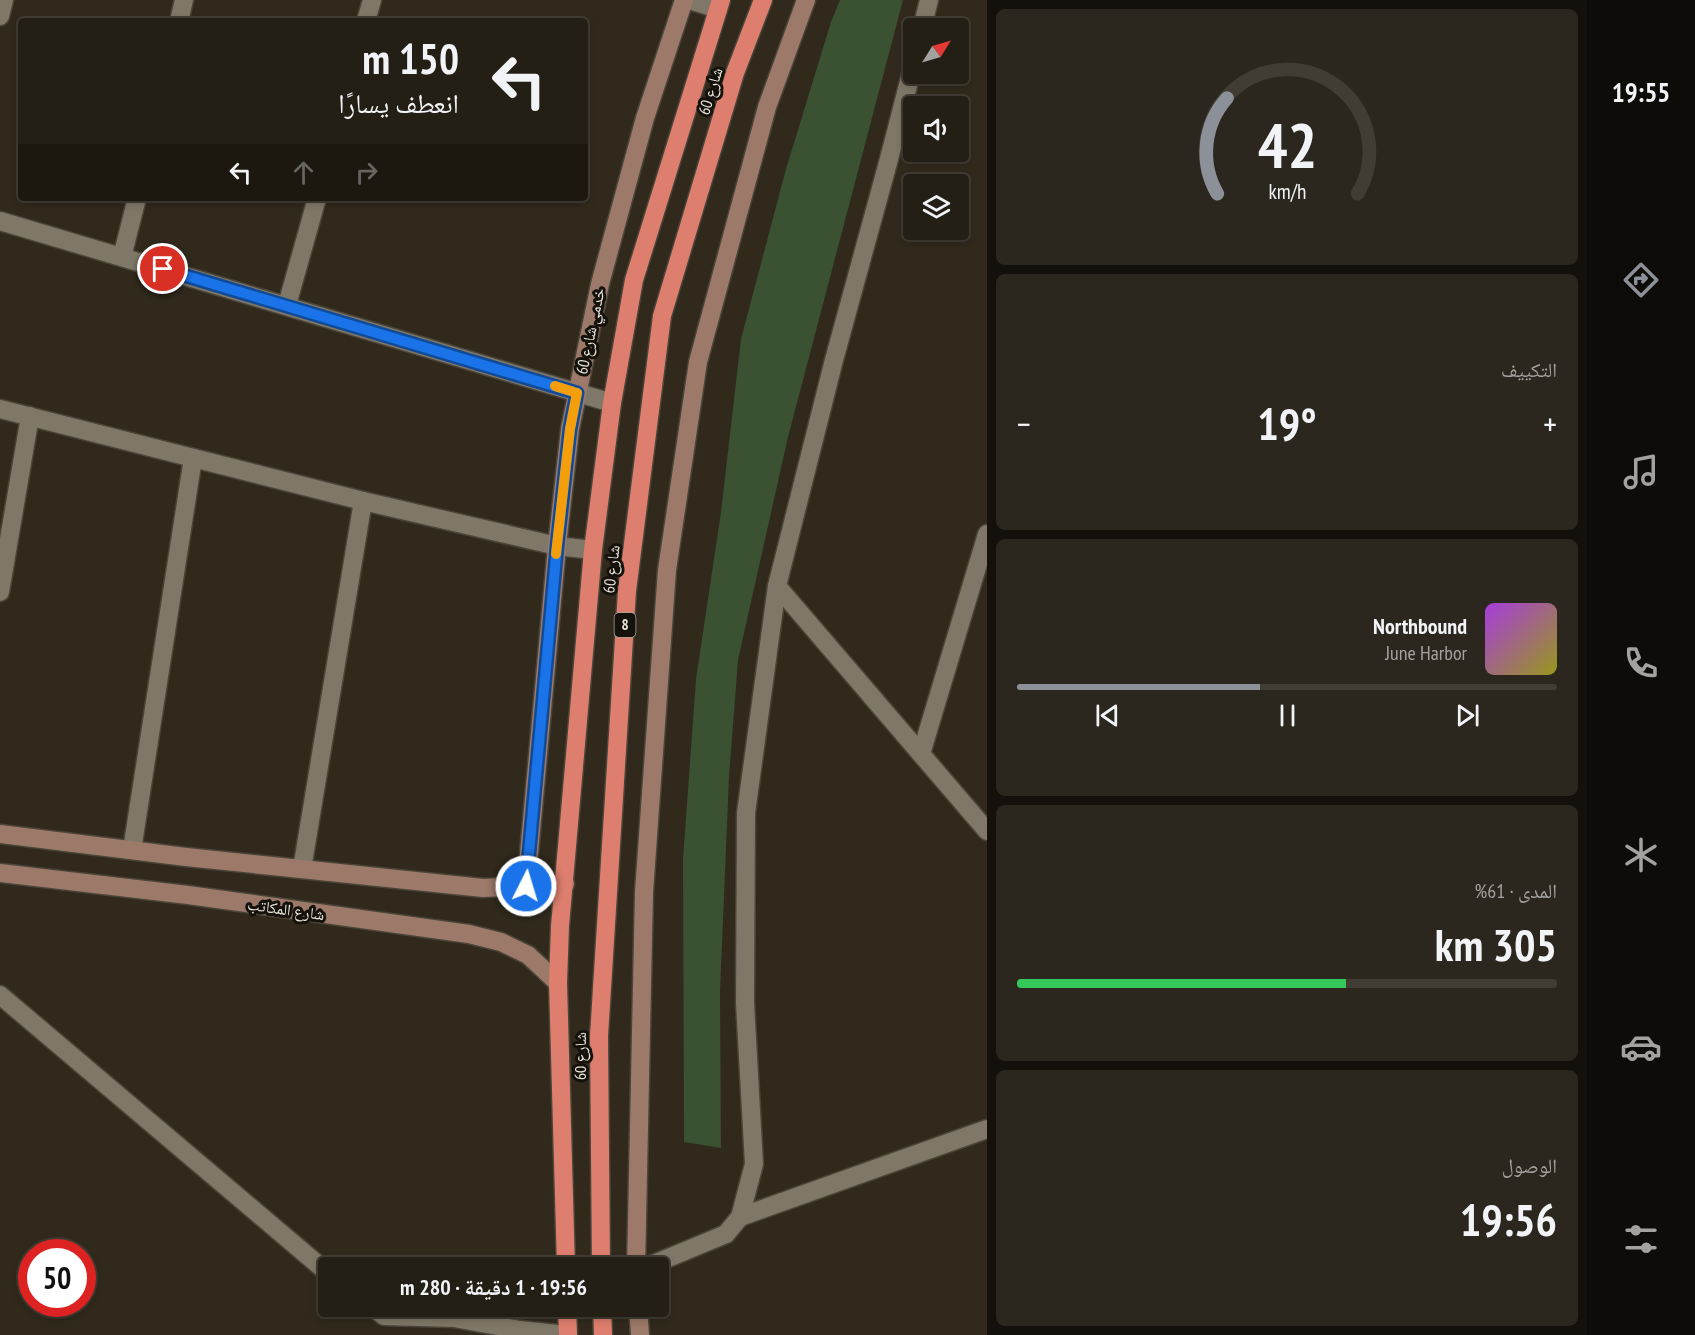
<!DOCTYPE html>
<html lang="ar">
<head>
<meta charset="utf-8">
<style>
	body { margin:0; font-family:"PT Sans Narrow","Noto Naskh Arabic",sans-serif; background:#2c271e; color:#f1f3f6; direction:rtl; height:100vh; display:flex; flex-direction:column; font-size:22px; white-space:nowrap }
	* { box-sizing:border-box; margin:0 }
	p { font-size:20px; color:#a3a2a0 }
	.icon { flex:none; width:33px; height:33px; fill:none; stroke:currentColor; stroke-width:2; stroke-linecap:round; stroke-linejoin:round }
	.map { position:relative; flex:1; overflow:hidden; direction:ltr }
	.details { display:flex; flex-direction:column; gap:9px; padding:9px; background:#14110c; width:600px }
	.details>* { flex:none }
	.banner { position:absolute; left:18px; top:18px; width:570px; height:183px; border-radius:6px; box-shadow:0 3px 9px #0003,0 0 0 2px #413d34; direction:rtl; background:#241f15; color:#f1f3f6; overflow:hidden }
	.needle { width:39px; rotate:53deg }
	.controls { position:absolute; left:903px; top:18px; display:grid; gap:12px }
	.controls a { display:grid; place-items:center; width:66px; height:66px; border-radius:6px; background:#241f15; box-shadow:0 3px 9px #0003,0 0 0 2px #413d34; font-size:30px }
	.speed { position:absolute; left:18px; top:1239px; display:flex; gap:12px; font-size:30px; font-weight:700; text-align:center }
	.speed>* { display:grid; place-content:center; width:78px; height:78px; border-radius:50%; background:#241f15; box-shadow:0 3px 9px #0003,0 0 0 2px #413d34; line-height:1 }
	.speed .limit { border:9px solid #d22; background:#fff; color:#111 }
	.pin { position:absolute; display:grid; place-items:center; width:51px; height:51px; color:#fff; margin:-26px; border:3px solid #fff; border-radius:50%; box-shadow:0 2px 6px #0007 }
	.me { position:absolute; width:66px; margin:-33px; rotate:5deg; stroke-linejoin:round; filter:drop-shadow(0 0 4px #0008) }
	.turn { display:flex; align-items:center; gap:21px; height:126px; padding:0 30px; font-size:27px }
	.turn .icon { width:78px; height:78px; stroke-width:2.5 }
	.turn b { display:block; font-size:42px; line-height:51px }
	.lanes { display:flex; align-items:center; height:57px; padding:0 30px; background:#0003; justify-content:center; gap:30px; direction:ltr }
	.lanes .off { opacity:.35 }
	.big { font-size:45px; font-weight:800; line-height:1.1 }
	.details .tile { flex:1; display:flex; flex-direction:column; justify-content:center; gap:9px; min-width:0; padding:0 21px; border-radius:9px; background:#2c271e }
	.details .dial { align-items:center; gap:0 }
	.dial svg { height:156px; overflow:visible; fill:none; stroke:#413d34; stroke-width:7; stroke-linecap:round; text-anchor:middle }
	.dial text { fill:#f1f3f6; stroke:none }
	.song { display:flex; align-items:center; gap:18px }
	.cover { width:72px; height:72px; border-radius:9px; background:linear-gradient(135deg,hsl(280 70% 55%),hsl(60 70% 35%)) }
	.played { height:6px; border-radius:3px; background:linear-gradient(90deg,#8c9099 45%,#413d34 45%) }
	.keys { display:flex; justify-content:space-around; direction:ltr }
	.heat { display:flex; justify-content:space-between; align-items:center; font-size:33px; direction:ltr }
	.charge { height:9px; border-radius:4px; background:linear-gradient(90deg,#34c759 61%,#413d34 0) }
	.trip { position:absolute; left:318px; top:1257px; width:351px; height:60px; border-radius:6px; background:#241f15; box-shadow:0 3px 9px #0003,0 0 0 2px #413d34; font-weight:800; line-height:60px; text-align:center; direction:rtl }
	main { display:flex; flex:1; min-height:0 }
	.menu { display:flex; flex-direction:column; width:108px; justify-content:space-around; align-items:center; background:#0e0c08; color:#a3a2a0 }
	.menu .icon { width:42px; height:42px }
	.menu .active { color:#8c9099 }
	.menu b { font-size:27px; color:#f1f3f6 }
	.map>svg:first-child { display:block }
	.green { fill:#3a5132 }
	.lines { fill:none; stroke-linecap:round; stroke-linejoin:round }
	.street-casing { stroke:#4a4439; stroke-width:21 }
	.secondary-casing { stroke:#4a4439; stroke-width:21 }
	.highway-casing { stroke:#4a4439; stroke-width:21 }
	.street { stroke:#7f7767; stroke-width:18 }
	.secondary { stroke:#9c7969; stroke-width:18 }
	.highway { stroke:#de7e6e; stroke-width:18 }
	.route-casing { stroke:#114b97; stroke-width:15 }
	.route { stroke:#1a73e8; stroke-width:10 }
	.slow { stroke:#f59e0b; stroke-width:10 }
	.labels { text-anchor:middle; stroke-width:6; stroke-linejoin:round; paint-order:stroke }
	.shield { fill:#15120c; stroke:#a9a59d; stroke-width:1.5 }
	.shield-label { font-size:15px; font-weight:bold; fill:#e8e4db }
	.street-label { font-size:16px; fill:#e8e4db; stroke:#15120c }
</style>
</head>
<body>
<main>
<nav class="menu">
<b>19:55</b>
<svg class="icon active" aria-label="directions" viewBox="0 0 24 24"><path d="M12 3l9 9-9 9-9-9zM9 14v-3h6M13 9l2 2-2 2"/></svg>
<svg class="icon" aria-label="music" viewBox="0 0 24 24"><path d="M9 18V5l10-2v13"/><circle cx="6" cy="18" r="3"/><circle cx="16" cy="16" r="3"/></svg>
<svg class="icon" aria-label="phone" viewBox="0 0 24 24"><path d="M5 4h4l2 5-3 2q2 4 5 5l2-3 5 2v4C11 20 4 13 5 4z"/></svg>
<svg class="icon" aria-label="climate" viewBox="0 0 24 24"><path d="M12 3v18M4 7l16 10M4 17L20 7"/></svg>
<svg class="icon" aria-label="car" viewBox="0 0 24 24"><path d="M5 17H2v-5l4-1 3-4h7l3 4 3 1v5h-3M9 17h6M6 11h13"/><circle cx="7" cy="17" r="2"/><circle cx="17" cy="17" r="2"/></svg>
<svg class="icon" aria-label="filters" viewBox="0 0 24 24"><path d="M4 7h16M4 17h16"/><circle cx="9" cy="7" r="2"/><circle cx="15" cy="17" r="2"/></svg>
</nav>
<section class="details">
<div class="tile dial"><svg viewBox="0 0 100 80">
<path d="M14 69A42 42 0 1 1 86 69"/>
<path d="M14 69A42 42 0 0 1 19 20" stroke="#8c9099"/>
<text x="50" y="56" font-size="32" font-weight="700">42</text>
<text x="50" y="72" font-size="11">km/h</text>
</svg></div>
<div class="tile"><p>التكييف</p>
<div class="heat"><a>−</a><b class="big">19°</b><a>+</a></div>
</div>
<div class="tile">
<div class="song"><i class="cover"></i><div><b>Northbound</b><p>June Harbor</p></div></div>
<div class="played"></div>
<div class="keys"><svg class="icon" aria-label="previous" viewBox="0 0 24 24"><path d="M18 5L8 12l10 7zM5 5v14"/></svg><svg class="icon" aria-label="pause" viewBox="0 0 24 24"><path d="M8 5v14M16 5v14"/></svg><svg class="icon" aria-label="next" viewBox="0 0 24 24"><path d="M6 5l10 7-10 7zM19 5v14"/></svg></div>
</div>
<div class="tile"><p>المدى · 61%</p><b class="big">305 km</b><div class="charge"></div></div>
<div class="tile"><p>الوصول</p><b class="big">19:56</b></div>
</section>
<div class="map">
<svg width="987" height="1335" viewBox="0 0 987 1335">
	<rect width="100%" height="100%" fill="#30291c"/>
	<polygon class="green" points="840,0 903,0 788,437 738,660 729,777 720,992 721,1148 684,1142 683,859 696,679 721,512 741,339 786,169 831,22"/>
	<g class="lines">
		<defs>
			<g id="street">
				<polyline points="689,0 718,9"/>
				<polyline points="0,16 4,0"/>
				<polyline points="179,21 184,0"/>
				<polyline points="366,21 372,0"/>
				<polyline points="922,28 929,0"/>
				<polyline points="0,221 612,403"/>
				<polyline points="122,257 137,198"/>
				<polyline points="287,305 317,198"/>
				<polyline points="0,409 363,501 557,546 593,550"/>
				<polyline points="777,586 987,831"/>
				<polyline points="0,592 30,416"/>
				<polyline points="921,754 987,534"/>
				<polyline points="132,850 193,458"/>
				<polyline points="302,869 363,501"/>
				<polyline points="0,995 328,1273"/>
				<polyline points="740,1217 987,1129"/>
				<polyline points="644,1268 726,1234 740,1217 754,1164 745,1003 746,813 777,586 834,360 889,159 914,62"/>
				<polyline points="372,1306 384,1316 454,1318 520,1330 567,1335"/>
			</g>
			<g id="secondary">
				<polyline points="0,834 186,857 483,888 565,884"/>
				<polyline points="0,873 188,895 469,934 501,942 528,955 558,983"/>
				<polyline points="526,886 557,546 570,429 600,284 645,118 684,0"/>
				<polyline points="636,1268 644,892 667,570 698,362 767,107 806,0"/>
				<polyline points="638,1306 640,1335"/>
			</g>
			<g id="highway">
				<polyline points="566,1268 558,983 560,926 593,550 612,403 634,280 721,0"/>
				<polyline points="601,1268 599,1036 627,591 662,316 735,73 763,0"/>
				<polyline points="567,1306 568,1335"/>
				<polyline points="602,1306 603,1335"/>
			</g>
		</defs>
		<use href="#street" class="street-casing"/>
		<use href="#secondary" class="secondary-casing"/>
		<use href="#highway" class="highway-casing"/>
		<use href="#street" class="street"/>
		<use href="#secondary" class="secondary"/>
		<use href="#highway" class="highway"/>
	</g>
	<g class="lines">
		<defs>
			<polyline id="route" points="163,269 577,393 570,429 557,546 526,886"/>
		</defs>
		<use href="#route" class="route-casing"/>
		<use href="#route" class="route"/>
		<polyline class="slow" points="555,386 577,393 570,429 556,554"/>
	</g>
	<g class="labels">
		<rect class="shield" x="614.5" y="613" width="21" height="24" rx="4.5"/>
		<g class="shield-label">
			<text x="625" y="630">8</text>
		</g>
		<g class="street-label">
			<text transform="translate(710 91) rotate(-73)" y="6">شارع 60</text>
			<text transform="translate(590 331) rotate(-78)" y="6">خدمي شارع 60</text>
			<text transform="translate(611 569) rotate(-83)" y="6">شارع 60</text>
			<text transform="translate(286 909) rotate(8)" y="6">شارع المکاتب</text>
			<text transform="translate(580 1056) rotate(-90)" y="6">شارع 60</text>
		</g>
	</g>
</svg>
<div class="controls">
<a><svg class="needle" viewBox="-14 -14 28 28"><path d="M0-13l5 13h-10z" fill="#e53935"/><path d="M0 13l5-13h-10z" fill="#a3a2a0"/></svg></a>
<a><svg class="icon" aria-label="sound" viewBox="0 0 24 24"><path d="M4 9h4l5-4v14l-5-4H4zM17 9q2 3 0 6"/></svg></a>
<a><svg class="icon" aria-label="layers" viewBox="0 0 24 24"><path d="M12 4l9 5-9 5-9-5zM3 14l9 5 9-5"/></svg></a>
</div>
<div class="speed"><div class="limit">50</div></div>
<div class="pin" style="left:163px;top:269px;background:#d93025"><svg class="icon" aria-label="arrive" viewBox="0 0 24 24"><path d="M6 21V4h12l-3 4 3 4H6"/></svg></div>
<svg class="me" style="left:526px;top:886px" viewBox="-20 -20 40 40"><circle r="17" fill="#1a73e8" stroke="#fff" stroke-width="3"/><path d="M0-11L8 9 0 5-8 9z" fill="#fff"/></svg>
<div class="trip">19:56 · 1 دقيقة · 280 m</div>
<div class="banner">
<div class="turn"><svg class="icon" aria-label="left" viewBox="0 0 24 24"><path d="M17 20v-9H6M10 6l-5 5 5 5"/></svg><div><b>150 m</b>انعطف يسارًا</div></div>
<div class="lanes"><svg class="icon" aria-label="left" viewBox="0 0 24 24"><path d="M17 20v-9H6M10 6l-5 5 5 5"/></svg><svg class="icon off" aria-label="ahead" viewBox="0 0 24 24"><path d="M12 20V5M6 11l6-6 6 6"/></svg><svg class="icon off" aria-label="right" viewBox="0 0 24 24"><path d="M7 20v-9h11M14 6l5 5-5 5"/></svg></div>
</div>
</div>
</main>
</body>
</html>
